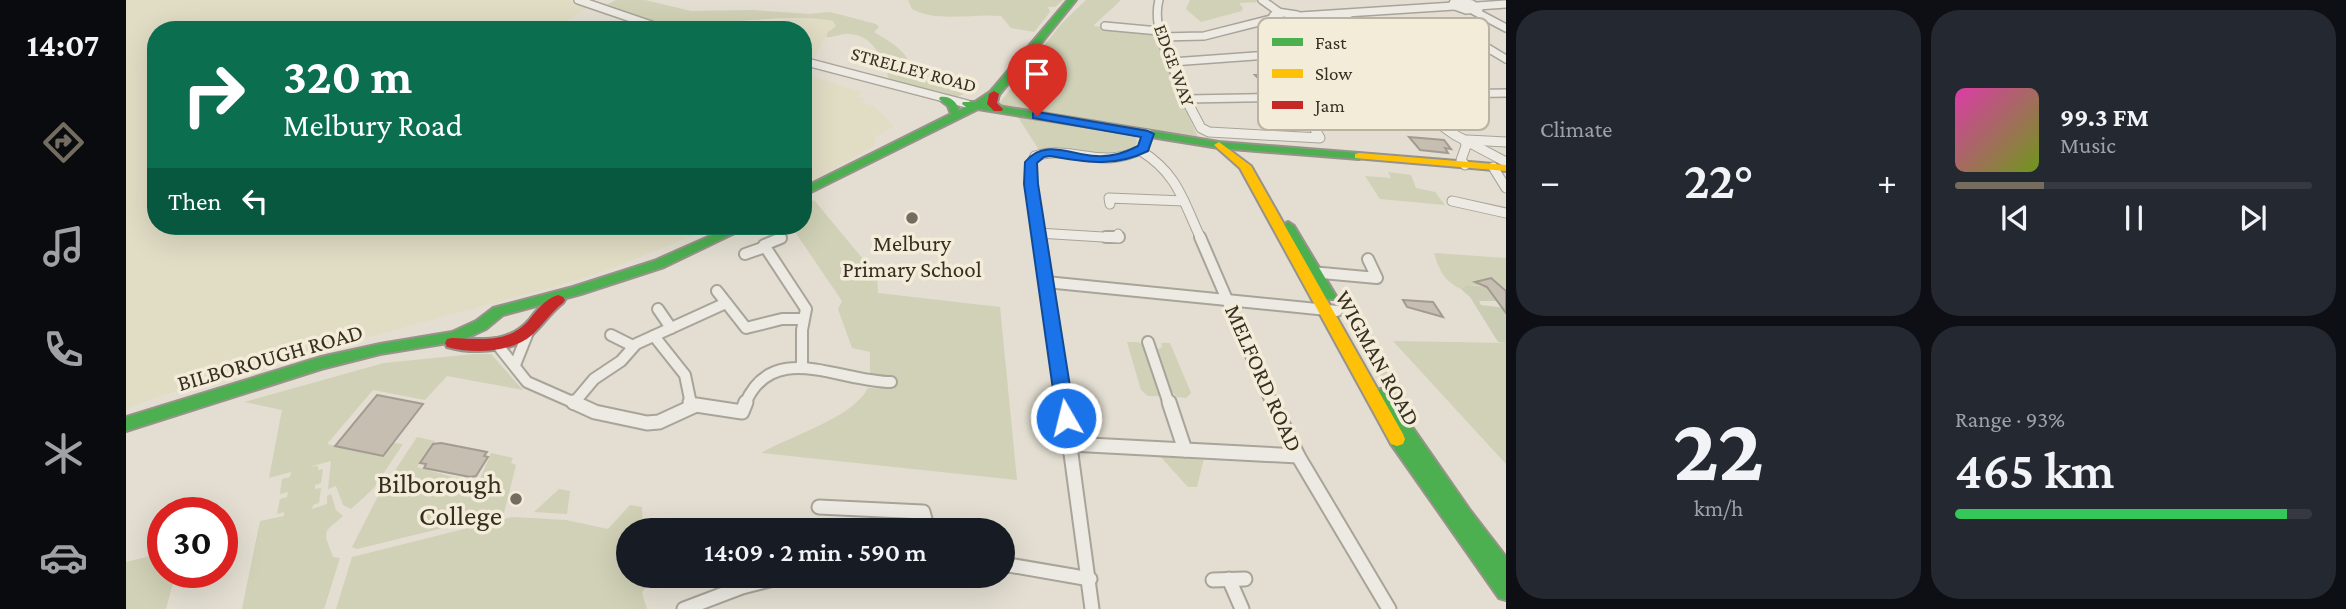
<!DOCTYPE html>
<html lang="en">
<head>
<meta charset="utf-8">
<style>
	body { margin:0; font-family:"Crimson Pro",serif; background:#242831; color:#f1f3f6; height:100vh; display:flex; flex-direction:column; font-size:26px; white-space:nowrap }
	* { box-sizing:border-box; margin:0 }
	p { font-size:23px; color:#9ea1a6 }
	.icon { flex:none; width:38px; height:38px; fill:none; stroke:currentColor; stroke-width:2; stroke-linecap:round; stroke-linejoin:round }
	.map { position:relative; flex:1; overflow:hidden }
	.details { display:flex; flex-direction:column; gap:10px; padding:10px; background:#0d0f14; width:840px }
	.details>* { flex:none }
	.guide { position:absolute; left:21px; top:21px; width:665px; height:214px; border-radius:28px; box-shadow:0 7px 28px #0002; background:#0b6e4f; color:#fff; overflow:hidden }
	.speed { position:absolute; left:21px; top:497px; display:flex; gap:14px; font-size:35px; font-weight:700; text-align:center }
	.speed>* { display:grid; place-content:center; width:91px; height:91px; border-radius:50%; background:#171b24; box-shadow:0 7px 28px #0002; line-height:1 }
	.speed .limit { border:10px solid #d22; background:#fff; color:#111 }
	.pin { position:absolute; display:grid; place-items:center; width:60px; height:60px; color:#fff; margin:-72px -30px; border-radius:50% 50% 50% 0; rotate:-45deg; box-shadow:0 0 7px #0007 }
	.pin .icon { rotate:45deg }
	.me { position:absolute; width:77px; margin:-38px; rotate:352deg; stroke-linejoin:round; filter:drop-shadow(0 0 5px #0008) }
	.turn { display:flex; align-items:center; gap:24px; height:147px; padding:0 21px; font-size:32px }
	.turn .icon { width:91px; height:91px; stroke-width:2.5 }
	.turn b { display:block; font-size:49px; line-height:60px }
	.then { display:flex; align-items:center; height:66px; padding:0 21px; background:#0003; gap:14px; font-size:26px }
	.big { font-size:52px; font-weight:600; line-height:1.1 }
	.details .card { flex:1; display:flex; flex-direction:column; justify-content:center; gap:10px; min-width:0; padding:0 24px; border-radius:28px; background:#242831 }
	.details .dial { align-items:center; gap:0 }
	.dial b { font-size:91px; line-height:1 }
	.song { display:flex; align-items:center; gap:21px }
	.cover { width:84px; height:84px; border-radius:10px; background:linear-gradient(135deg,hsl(320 70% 55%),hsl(80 70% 35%)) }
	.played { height:7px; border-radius:4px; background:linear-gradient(90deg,#736c5f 25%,#363941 25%) }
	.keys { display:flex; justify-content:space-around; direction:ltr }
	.heat { display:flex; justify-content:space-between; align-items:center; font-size:38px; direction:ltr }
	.charge { height:10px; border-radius:5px; background:linear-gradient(90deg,#34c759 93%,#363941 0) }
	.details .tiles { flex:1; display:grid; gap:10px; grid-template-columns:repeat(2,1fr) }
	.trip { position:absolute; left:490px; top:518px; width:399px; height:70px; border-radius:35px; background:#171b24; box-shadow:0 7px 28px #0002; font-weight:600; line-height:70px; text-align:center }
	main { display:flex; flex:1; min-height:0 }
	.tab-bar { display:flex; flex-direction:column; width:126px; justify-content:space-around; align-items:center; background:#090b0e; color:#9ea1a6 }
	.tab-bar .icon { width:49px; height:49px }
	.tab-bar .current { color:#736c5f }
	.tab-bar b { font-size:32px; color:#f1f3f6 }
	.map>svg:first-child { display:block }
	.farmland { fill:#e1dcc4 }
	.green { fill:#d0d1b6 }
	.cemetery { fill:#cbccb4 }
	.building { fill:#c7beb2; stroke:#a39b91; stroke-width:2 }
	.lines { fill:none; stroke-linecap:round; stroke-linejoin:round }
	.street-far3-casing { stroke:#a9a49a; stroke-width:10 }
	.street-far2-casing { stroke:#a9a49a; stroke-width:11 }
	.street-far1-casing { stroke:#a9a49a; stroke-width:14 }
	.street-casing { stroke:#a9a49a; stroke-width:17 }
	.fast-casing { stroke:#98938a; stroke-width:4 }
	.slow-casing { stroke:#98938a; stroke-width:4 }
	.jam-casing { stroke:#98938a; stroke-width:4 }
	.street-far3 { stroke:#eceae2; stroke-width:7 }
	.street-far2 { stroke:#eceae2; stroke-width:9 }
	.street-far1 { stroke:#eceae2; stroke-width:10 }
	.street { stroke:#eceae2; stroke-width:13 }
	.fast { fill:#4caf50; fill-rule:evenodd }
	.slow { fill:#ffc107; fill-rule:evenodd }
	.jam { fill:#c62828; fill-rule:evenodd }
	.route { fill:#1a73e8; stroke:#114b97; stroke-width:2 }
	.poi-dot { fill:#736c5f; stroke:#f2ecd9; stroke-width:2.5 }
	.labels { text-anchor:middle; stroke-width:7; stroke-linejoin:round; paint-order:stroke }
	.far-street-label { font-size:19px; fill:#372e22; stroke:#f2ecd9 }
	.poi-label { font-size:23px; fill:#372e22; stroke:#f2ecd9 }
	.street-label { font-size:23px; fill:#372e22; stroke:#f2ecd9 }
	.near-poi-label { font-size:28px; fill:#372e22; stroke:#f2ecd9; text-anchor:end }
	.key { fill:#f2ecd9; stroke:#bab3a2; stroke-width:2 }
	.key-label { font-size:19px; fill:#372e22 }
</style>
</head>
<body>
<main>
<nav class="tab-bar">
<b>14:07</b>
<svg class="icon current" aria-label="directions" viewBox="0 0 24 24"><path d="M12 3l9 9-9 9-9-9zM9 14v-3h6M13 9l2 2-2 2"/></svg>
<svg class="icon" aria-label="music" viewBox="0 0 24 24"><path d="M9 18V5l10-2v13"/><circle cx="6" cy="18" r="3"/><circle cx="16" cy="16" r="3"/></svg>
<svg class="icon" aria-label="phone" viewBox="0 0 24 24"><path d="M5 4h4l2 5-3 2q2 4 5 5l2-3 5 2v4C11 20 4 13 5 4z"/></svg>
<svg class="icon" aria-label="climate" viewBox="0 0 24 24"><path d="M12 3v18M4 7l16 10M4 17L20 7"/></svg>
<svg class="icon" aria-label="car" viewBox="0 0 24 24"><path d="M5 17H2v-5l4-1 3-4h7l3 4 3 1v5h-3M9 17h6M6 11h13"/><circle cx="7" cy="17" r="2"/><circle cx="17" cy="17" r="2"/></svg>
</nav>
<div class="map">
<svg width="1380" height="609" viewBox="0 0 1380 609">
	<rect width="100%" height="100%" fill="#e3ded1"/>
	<g class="farmland">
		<polygon points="0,0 443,0 464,6 436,24 445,30 30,30 30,226 592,226 478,271 430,286 173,356 31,397 0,409"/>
		<polygon points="668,18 693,18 707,21 710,26 702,32 686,61 677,59 677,30 636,30 646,21"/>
		<polygon points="677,77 691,78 732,91 735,93 731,97 740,99 736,103 747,106 768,126 749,137 749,145 677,186"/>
	</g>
	<g class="green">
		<path d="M 490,0 L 519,0 L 565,11 L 626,10 L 683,14 L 704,12 L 750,24 L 753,27 L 748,32 C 762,41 787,53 783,71 L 795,78 L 841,88 L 842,91 L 826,100 L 764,82 C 758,62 749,35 723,34 C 715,33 709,38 700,37 L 702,32 L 710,26 L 707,21 C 681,15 651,19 625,20 C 611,21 602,24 587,21 L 573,30 L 545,30 L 476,7 Z"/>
		<path d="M 782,0 L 937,0 L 929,7 L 922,7 L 924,12 L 908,32 L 885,28 L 875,16 C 846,13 813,23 786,9 Z"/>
		<polygon points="960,0 995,0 967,26 1027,32 1073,140 872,105 935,24"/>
		<polygon points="1064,0 1132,0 1134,2 1113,3 1117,8 1116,11 1075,22 1060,9"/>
		<path d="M 892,117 L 1010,137 L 1011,143 C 997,166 938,150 913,150 Z"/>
		<polygon points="1262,172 1285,175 1290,188 1309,192 1319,205 1254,199 1239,176 1265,178"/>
		<path d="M 688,200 L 751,276 L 752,293 L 874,307 L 891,480 L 635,453 C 664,436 727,418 742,388 L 768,389 L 766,377 L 744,376 L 744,352 L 726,348 L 712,309 L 716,301 L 665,226 L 677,226 L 677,206 Z"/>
		<path d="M 1308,253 L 1380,258 L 1380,290 L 1365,278 L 1354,281 L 1359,286 L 1341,285 L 1335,289 C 1318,281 1313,270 1308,253 Z"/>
		<polygon points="1267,341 1380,343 1380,464"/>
		<polygon points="1001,342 1012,342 1020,347 1034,396 1022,396 1015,390"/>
		<polygon points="1035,343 1044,343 1065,393 1060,398 1051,397 1043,389 1030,350 1036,347"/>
		<polygon points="348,354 365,354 397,390 321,376 299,400 247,390 201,444 257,456 267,443 277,444 247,489 225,509 217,505 210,486 202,489 205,461 183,467 192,466 192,470 197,469 195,483 189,485 189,489 195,488 193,503 187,505 186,509 201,504 201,496 205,494 210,510 217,516 201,530 200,538 207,557 214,558 198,609 116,609 134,521 158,516 158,512 151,514 154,499 161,497 162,492 154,494 156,479 164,477 165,472 143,478 156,410 118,402 258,363"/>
		<path d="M 1246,363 C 1271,374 1288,404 1288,430 Z"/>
		<polygon points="291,437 309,441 291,467 352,484 365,453 387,458 385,463 390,465 378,513 231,549 226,547 252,496"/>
		<polygon points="1033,455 1078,458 1071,487 1062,487"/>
		<polygon points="433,489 444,491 441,514 408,512"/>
		<polygon points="504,505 516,507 517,530 502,530 502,576 525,576 516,593 521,609 210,609 226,557 386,517 440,520 482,529"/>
		<polygon points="37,553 37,572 50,572 40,609 0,609 0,562"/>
	</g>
	<polygon class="cemetery" points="1341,285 1361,287 1371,301 1353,301 1355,305 1380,308 1380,343 1372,342 1344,297 1335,289"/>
	<g class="building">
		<polygon points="1184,74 1192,81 1172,81 1182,91 1149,91 1144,90 1129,75"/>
		<polygon points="1283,137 1318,140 1325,149 1319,148 1322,153 1294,150"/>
		<polygon points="1365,278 1380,291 1380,313 1361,287 1349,282"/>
		<polygon points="1277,300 1307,302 1317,317 1281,307"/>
		<polygon points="251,395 297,404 257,456 209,446"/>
		<polygon points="315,443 361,452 358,456 362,457 350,476 344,477 298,468 300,464 294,463 307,444"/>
	</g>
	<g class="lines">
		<defs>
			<g id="street-far3">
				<polyline points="452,0 540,30"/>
				<path d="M 1033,0 C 1024,32 1052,77 1064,107"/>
				<polyline points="1136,0 1153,12"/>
				<polyline points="1328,0 1346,4 1353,9 1340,10 1326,5 1328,2"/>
				<polyline points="1351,6 1380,4"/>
				<polyline points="1348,11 1380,28"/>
				<polygon points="1151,12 1171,15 1177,21 1161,23 1147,16"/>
				<polyline points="1214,14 1246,33 1290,30"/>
				<polyline points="1174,16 1328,6"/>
				<polyline points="1171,23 1289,107"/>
				<polyline points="979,26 1033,31"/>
				<polyline points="1035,37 1078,36 1149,18"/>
				<polyline points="1350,41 1380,59"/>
				<polyline points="677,61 841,104"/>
				<polyline points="1046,62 1211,50"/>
				<polyline points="1171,98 1176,107"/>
				<polyline points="1061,99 1380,93"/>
			</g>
			<g id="street-far2">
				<polyline points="1063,105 1075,128 1083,132 1194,138 1175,105"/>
				<polyline points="1287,105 1329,135 1380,162"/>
				<polyline points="1339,140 1340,146 1335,160 1339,165"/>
				<polyline points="1342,140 1380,142"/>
				<path d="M 1015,151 C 1052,174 1057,201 1075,239"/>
				<polyline points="1367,167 1380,188"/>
				<polyline points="1326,201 1380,213"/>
				<polyline points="984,204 983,198 1058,201"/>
				<polyline points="912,233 993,238 992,234"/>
				<path d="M 915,239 L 904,166 L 909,156 C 949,144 974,172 1018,148 L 1022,134"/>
			</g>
			<g id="street-far1">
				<polyline points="914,237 939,404"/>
				<polyline points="980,237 993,237"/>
				<polyline points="1074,237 1146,404"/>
				<polyline points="655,238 638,245 680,309 676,330 676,367"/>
				<polyline points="619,254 639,247"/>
				<polyline points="1185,272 1251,278 1242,259"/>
				<polyline points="920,282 1211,311"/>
				<polyline points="591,291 620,328 656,319 677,319"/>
				<polyline points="532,309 545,328"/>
				<polyline points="485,335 507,346"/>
				<polyline points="528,336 559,375 565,404"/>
				<polyline points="1022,342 1043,404"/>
				<polyline points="370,343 401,382 451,404"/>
				<polyline points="389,365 403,330"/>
				<polyline points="447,404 468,379 495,361 510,344 600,303"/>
				<path d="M 619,404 C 646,339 714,382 765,382"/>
			</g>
			<g id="street">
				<polyline points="447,402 469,412 521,423 533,422 570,405 616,412 620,402"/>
				<polyline points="564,402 565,406"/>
				<polyline points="938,402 966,609"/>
				<polyline points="1043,402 1059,450"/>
				<polyline points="1146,402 1172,456 1263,609"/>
				<polyline points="944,444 1172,456"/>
				<polyline points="693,507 797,512 802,530"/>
				<polyline points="877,564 964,579"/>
				<polyline points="1103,579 1116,609"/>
				<polyline points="1087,580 1119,579"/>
				<polyline points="558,609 616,587 659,576"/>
			</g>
			<g id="fast">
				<path d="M 942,0 L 950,0 L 872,96 L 860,104 L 1093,142 L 1233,153 L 1239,156 L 1233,159 L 1093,148 L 852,109 L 677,196 L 677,188 L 825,114 L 822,106 L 813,99 L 814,97 C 823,95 832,102 833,111 L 840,107 L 836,104 L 837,102 L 849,102 L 864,92 Z"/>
				<polygon points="1162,222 1168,226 1210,296 1208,299 1198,299 1196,296 1156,226"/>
				<polygon points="607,226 623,226 538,267 455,294 377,315 360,329 334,341 254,354 195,369 0,431 0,417 195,357 254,344 326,332 350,321 367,308 447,287 528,261"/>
				<polygon points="1255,389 1261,391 1343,509 1380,557 1380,600 1373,598 1265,444 1263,439 1265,434 1272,432 1247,395 1249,391"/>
			</g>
			<g id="slow">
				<polygon points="1093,142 1125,166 1277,434 1279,439 1277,444 1271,446 1265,444 1114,168 1088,145"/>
				<polygon points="1233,153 1380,165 1380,171 1229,158 1229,154"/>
			</g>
			<g id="jam">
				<polygon points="868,91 873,94 871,103 877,109 876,111 868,111 861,104 863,94"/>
				<path d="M 432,295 L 437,297 L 439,300 L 437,303 C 425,312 417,325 406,335 C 385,353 346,354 321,347 L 319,343 L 321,339 L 326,338 C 355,339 382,344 403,320 C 411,310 419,299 432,295 Z"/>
			</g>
		</defs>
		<use href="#street-far3" class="street-far3-casing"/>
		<use href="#street-far2" class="street-far2-casing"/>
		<use href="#street-far1" class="street-far1-casing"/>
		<use href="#street" class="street-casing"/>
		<use href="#fast" class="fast-casing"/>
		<use href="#slow" class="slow-casing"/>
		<use href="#jam" class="jam-casing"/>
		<use href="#street-far3" class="street-far3"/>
		<use href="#street-far2" class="street-far2"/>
		<use href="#street-far1" class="street-far1"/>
		<use href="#street" class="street"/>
		<use href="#fast" class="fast"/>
		<use href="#slow" class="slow"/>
		<use href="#jam" class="jam"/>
	</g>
	<path class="route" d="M 911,112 L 1022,131 L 1028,134 L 1022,151 C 987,168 961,162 924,156 L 918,157 L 911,163 L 912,184 L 949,418 L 946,423 L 940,425 L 933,423 L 931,418 L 898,184 L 899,162 C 918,138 944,155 970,156 C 986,157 998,153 1012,146 L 1015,137 L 907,118 L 907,113 Z"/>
	<g class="poi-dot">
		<circle cx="786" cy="218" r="7"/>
		<circle cx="390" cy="499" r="7"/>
	</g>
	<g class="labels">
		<g class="far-street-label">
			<text transform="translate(1049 65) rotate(70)" y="7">EDGE WAY</text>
			<text transform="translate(788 69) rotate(15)" y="7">STRELLEY ROAD</text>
		</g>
		<g class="poi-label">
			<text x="786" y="251">Melbury<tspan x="786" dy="26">Primary School</tspan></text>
		</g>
		<g class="street-label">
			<text transform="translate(144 357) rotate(-16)" y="8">BILBOROUGH ROAD</text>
			<text transform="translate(1252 358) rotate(61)" y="8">WIGMAN ROAD</text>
			<text transform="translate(1138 378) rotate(66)" y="8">MELFORD ROAD</text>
		</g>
		<g class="near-poi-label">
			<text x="376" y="493">Bilborough<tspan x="376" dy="32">College</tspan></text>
		</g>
	</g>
	<rect x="1132" y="18" width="231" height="112" rx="10" class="key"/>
	<rect x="1146" y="38" width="31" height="8" fill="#4caf50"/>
	<rect x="1146" y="69" width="31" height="9" fill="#ffc107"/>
	<rect x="1146" y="101" width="31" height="8" fill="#c62828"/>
	<g class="key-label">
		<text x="1189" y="49">Fast</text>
		<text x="1189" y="80">Slow</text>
		<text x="1189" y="112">Jam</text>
	</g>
</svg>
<div class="speed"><div class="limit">30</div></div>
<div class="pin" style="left:911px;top:116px;background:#d93025"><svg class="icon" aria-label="arrive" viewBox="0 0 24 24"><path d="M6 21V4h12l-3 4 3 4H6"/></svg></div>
<svg class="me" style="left:940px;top:418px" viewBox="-20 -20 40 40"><circle r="17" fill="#1a73e8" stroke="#fff" stroke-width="3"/><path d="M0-11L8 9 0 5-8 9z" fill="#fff"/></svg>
<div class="trip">14:09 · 2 min · 590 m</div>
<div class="guide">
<div class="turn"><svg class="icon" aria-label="right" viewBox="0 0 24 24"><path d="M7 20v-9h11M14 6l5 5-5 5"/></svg><div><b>320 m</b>Melbury Road</div></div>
<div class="then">Then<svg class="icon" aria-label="left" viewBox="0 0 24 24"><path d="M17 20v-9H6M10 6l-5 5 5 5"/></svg></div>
</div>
</div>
<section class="details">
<div class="tiles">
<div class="card"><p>Climate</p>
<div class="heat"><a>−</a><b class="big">22°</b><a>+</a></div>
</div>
<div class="card">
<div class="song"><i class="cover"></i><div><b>99.3 FM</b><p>Music</p></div></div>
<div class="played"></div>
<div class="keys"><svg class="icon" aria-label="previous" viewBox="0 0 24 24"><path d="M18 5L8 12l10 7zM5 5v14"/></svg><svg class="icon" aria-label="pause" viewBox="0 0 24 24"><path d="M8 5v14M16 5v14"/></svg><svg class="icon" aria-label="next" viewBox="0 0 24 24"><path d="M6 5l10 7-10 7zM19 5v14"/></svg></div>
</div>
<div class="card dial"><b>22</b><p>km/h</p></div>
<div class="card"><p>Range · 93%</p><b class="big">465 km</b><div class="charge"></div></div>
</div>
</section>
</main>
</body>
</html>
